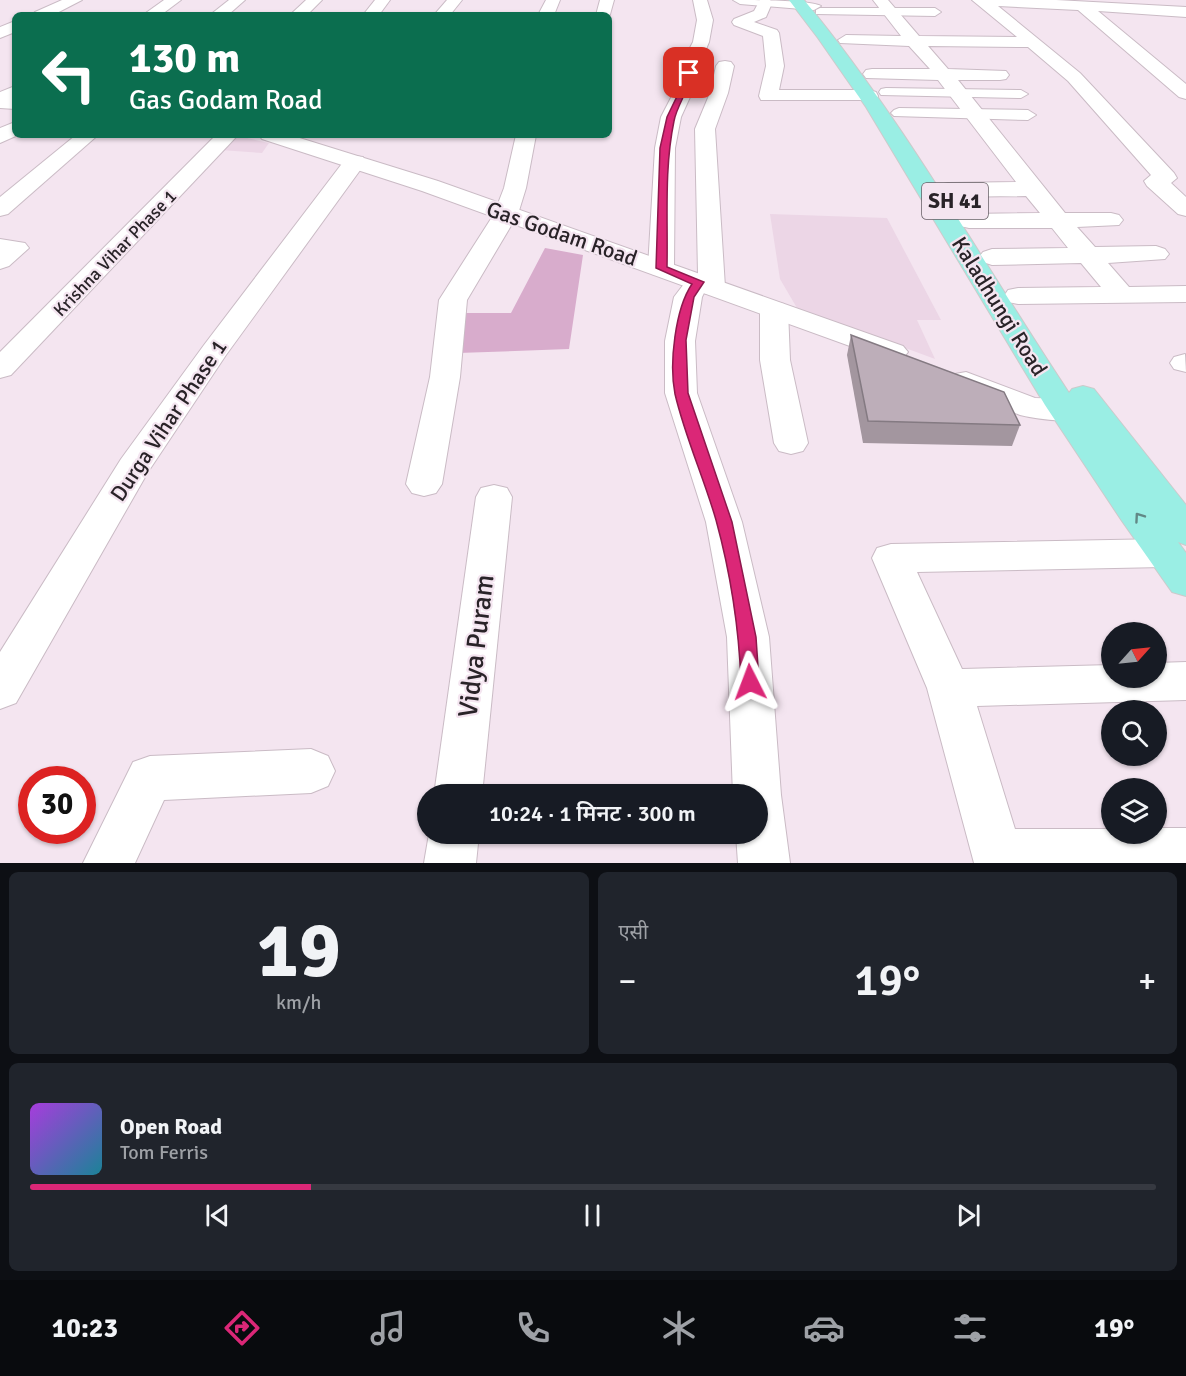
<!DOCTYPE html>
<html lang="hi">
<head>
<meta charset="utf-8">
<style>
	body { margin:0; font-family:Signika,"Noto Sans Devanagari",sans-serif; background:#20242c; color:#f1f3f6; height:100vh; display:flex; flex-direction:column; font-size:22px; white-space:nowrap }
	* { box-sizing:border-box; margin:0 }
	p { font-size:20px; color:#9ea1a6 }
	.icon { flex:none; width:33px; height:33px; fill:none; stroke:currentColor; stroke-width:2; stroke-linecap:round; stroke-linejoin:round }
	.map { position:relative; height:863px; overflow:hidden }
	.sheet { display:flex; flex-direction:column; gap:9px; padding:9px; background:#0d0f14; flex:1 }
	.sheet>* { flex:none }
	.top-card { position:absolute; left:12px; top:12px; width:600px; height:126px; border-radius:9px; box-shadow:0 2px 4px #0004; background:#0b6e4f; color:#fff; overflow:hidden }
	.needle { width:39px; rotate:63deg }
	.controls { position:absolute; left:1101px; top:622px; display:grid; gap:12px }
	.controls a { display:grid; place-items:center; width:66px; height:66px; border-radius:50%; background:#171b24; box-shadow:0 2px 4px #0004; font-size:30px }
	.speed { position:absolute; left:18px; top:766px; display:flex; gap:12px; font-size:30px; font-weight:700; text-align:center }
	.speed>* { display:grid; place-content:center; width:78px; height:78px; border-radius:50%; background:#171b24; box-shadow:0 2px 4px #0004; line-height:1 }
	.speed .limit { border:9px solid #d22; background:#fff; color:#111 }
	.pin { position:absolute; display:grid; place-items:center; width:51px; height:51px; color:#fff; margin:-26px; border-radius:12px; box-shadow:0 3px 9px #0006 }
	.me { position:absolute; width:66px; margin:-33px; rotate:357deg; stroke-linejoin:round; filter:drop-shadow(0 0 4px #0008) }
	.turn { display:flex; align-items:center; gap:21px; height:126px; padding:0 18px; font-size:27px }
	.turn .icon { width:78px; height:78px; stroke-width:2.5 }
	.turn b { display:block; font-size:42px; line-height:51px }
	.big { font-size:45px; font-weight:600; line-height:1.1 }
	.sheet .widget { flex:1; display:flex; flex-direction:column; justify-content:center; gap:9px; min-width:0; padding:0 21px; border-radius:9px; background:#20242c }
	.sheet .dial { align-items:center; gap:0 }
	.dial b { font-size:78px; line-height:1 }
	.song { display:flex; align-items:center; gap:18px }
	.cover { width:72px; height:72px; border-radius:9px; background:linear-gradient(135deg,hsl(280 70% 55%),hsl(190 70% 35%)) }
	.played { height:6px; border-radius:3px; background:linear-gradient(90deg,#db2777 25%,#363941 25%) }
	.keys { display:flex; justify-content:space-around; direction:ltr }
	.heat { display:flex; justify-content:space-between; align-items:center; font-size:33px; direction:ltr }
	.sheet .tiles { flex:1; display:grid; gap:9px; grid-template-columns:1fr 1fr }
	.widget:last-child { grid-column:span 2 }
	.trip { position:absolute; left:417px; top:784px; width:351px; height:60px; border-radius:30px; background:#171b24; box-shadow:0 2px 4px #0004; font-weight:600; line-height:60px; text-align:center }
	.tabs { display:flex; height:96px; justify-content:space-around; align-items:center; background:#090b0e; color:#9ea1a6 }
	.tabs .icon { width:42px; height:42px }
	.tabs .current { color:#db2777 }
	.tabs b { font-size:27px; color:#f1f3f6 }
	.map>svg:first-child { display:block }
	.built { fill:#ecd6e6 }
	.green { fill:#d8accc }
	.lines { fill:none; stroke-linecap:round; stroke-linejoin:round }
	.pedestrian-casing { stroke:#cabbc5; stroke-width:2 }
	.minor-casing { stroke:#cabbc5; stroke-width:2 }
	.secondary-casing { stroke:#cabbc5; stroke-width:2 }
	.primary-casing { stroke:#cccacb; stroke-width:2 }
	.pedestrian { fill:#fff; fill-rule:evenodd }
	.minor { fill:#fff; fill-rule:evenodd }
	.secondary { fill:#fff; fill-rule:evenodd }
	.primary { fill:#9aeee4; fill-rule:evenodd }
	.wall { fill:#a3969f }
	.building { fill:#bdaeb9; stroke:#847a82; stroke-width:1.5 }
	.oneway { stroke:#628886 }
	.route { fill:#db2777; stroke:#8e194d; stroke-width:1.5 }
	.labels { text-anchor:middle; stroke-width:4.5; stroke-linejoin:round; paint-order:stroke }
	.far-street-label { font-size:18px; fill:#292328; stroke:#f4e5f0 }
	.shield { fill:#f4e5f0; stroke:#665d64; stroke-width:1.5 }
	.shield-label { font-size:21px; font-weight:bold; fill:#292328 }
	.street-label { font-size:22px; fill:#292328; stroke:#f4e5f0 }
	.near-street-label { font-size:27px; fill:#292328; stroke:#f4e5f0 }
</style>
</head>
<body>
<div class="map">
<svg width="1186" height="863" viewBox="0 0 1186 863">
	<rect width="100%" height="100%" fill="#f4e5f0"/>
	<g class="built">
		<polygon points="233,135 269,143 262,153 220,150"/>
		<polygon points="770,214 887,218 941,320 917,320 935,359 797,308 780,279"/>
	</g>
	<polygon class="green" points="545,248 583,255 569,349 458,353 458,313 511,313"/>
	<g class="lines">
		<defs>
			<g id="pedestrian">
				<polygon points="820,8 935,8 941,12 935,16 816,14 816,10"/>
				<polygon points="886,88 1021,90 1028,94 1021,98 881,95 879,92 881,89"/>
				<polygon points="899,108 1028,110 1036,115 1028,120 894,116 891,113 894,110"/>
			</g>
			<g id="minor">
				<polygon points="62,0 82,0 53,15 32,15 35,12"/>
				<polygon points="164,0 181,0 161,15 143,15"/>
				<polygon points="229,0 245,0 228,15 210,15"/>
				<polygon points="306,0 322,0 307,15 290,15"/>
				<polygon points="375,0 390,0 379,15 363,15"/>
				<polygon points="447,0 462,0 450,15 434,15"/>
				<polygon points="546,0 560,0 554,15 538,15"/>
				<polygon points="600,0 614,0 609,18 609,15 596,15"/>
				<polygon points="693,0 707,0 713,20 709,42 701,61 695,86 681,117 675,148 674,268 670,274 661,276 652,274 648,268 655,148 661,117 677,86 683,61 693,42 697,20"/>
				<polygon points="760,0 770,0 772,3 766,17 754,22 777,30 779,33 784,66 779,90 869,90 876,92 878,96 876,100 761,100 759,96 766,66 763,36 734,25 732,22 734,19 754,11"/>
				<polygon points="873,0 888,0 919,36 1017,37 972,0 1056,0 1186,7 1186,17 1098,11 1186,84 1186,99 1179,97 1078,10 998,6 1080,73 1174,173 1177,178 1171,183 1186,197 1186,216 1178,214 1147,186 1144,181 1151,175 1068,81 1028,47 928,46 948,69 1006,71 1009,75 1006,79 1000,80 958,80 1065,213 1111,213 1119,215 1123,220 1119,225 1077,227 1095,247 1156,246 1165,249 1169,254 1165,259 1108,263 1129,287 1186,286 1186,302 1018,304 1008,302 1004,296 1008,290 1018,288 1101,287 1081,263 992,265 983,262 979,257 983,252 992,249 1068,248 1052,228 969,228 960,226 957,221 960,216 969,214 1040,213 1026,196 948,197 940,195 937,190 940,185 948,183 1016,182 938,80 866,78 863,74 866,70 872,69 930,69 909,46 840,43 838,40 846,35 901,36"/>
				<polygon points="15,21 15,32 0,38 0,27"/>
				<polygon points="725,61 731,62 734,66 728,93 715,129 725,287 721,293 712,295 704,293 702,297 695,341 697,393 742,522 769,637 781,795 790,863 738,863 736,834 758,834 758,795 733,795 727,637 706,522 665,393 665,341 674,297 690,276 698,274 695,129 710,93 716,66 719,62"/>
				<polygon points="15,86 15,99 0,106 0,92"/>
				<polygon points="15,122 15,135 18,135 0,143 0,128"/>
				<polygon points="76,135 98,135 8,214 0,216 0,197"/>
				<polygon points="216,135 238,135 11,375 0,378 0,352"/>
				<polygon points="516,135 536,135 526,188 518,214 467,300 460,377 442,484 436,493 424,496 412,493 406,484 430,377 439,300 494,214 504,188"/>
				<polygon points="355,156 363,157 366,162 226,355 148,472 16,703 0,709 0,652 121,459 204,345 347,157"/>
				<polygon points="0,239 25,243 29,248 9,266 0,269"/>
				<polygon points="774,302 784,304 788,310 790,360 808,443 803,451 791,454 779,451 774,443 760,360 760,310 764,304"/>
				<polygon points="1185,354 1186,372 1174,369 1170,363 1174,357"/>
				<polygon points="494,485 507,488 512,497 482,795 434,795 476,497 481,488"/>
				<polygon points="1164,539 1177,543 1183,553 1177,563 1164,567 917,572 962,669 1112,665 1112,678 1156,678 1156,663 1186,662 1186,700 977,706 1015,829 1112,829 1112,834 1156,834 1156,828 1186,828 1186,863 974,863 927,688 872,558 877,548 891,544"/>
				<polygon points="311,749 328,756 335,771 328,786 311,793 164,800 135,863 83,863 133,762 150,756"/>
				<polygon points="429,834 479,834 476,863 424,863"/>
			</g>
			<g id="secondary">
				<path d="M 733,0 C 750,0 811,0 821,6 L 814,10 L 740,4 Z"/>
				<polygon points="0,96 15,97 15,109 0,108"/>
				<polygon points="259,135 290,135 438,181 903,346 908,352 903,358 893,361 883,358 422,191 262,139"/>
				<path d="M 966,372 L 1035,398 L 1092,400 L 1103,403 L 1108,410 L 1103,417 C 1079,423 1044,421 1020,415 L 955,388 L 951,381 L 955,374 Z"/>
			</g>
			<path id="primary" d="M 789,0 L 804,0 C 905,122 982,262 1069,393 L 1072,389 L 1083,386 L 1094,389 L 1186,505 L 1186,545 L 1178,542 L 1186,553 L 1186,596 L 1172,592 L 1122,521 L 1045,405 L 866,107 L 818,38 Z"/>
		</defs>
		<use href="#pedestrian" class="pedestrian-casing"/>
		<use href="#minor" class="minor-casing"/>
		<use href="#secondary" class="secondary-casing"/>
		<use href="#primary" class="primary-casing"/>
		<use href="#pedestrian" class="pedestrian"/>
		<use href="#minor" class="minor"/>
		<use href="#secondary" class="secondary"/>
		<use href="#primary" class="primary"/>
	</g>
	<polygon class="wall" points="851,335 1020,425 1012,446 863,443 847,355"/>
	<polygon class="building" points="851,335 1004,392 1020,425 868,421"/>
	<defs><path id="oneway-chevron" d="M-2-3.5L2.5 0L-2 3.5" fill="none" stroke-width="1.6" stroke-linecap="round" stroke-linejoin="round" transform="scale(1.5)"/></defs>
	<use class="oneway" href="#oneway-chevron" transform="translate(1139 517) rotate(-125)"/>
	<path class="route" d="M 686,72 L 692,73 C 689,90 677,105 674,121 C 664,169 668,219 667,267 L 704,282 L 694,297 L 686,340 L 688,393 L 732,522 L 756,637 L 759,682 L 757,688 L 750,690 L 744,688 L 741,682 C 739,630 730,571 716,520 C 704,478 685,437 675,394 C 669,364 675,309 692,284 L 656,268 L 660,148 L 667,117 L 682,86 Z"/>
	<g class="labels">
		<g class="far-street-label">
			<text transform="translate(115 253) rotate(-46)" y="6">Krishna Vihar Phase 1</text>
		</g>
		<rect class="shield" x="922" y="183" width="66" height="36" rx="4.5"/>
		<g class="shield-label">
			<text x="955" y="208">SH 41</text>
		</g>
		<g class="street-label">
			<text transform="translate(562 233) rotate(19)" y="8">Gas Godam Road</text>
			<text transform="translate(1000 306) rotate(58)" y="8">Kaladhungi Road</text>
			<text transform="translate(168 420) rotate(-56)" y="8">Durga Vihar Phase 1</text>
		</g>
		<g class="near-street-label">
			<text transform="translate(476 646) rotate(-83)" y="9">Vidya Puram</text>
		</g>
	</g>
</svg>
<div class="controls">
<a><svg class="needle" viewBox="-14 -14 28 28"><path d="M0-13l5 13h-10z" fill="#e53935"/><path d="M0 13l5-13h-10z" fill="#9ea1a6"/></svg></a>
<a><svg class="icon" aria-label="search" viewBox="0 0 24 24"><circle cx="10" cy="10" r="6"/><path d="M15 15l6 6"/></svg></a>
<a><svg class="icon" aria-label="layers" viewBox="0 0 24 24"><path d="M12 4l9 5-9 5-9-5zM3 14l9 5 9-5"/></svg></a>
</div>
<div class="speed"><div class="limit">30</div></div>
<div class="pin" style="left:689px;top:73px;background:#d93025"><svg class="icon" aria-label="arrive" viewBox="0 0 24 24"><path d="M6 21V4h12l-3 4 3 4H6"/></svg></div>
<svg class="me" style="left:750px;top:682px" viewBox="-20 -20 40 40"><path d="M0-17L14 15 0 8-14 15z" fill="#db2777" stroke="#fff" stroke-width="4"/></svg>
<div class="trip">10:24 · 1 मिनट · 300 m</div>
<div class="top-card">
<div class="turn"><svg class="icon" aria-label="left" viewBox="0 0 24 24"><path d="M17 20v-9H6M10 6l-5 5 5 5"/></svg><div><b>130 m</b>Gas Godam Road</div></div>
</div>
</div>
<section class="sheet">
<div class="tiles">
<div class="widget dial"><b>19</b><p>km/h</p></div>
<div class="widget"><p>एसी</p>
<div class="heat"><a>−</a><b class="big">19°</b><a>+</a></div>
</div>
<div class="widget">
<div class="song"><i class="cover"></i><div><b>Open Road</b><p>Tom Ferris</p></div></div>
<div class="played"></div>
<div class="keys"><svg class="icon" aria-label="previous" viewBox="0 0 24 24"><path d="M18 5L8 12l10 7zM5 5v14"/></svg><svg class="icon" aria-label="pause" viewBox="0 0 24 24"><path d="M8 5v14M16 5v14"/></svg><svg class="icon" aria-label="next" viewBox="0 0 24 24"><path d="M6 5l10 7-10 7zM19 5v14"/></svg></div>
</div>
</div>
</section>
<nav class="tabs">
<b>10:23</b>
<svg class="icon current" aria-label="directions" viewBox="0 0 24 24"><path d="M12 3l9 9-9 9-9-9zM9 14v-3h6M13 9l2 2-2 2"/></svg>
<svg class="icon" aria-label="music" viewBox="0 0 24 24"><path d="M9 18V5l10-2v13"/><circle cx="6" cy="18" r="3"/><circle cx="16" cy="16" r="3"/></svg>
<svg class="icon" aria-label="phone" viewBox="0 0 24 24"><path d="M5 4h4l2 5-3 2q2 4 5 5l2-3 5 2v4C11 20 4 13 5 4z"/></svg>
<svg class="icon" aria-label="climate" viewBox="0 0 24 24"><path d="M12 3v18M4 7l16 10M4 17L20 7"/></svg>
<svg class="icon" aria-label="car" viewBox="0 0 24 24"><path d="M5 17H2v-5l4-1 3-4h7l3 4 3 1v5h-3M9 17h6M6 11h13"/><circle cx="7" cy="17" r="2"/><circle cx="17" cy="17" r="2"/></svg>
<svg class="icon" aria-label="filters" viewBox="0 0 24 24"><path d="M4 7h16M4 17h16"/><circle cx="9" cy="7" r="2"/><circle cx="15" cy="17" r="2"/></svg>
<b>19°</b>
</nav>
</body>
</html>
